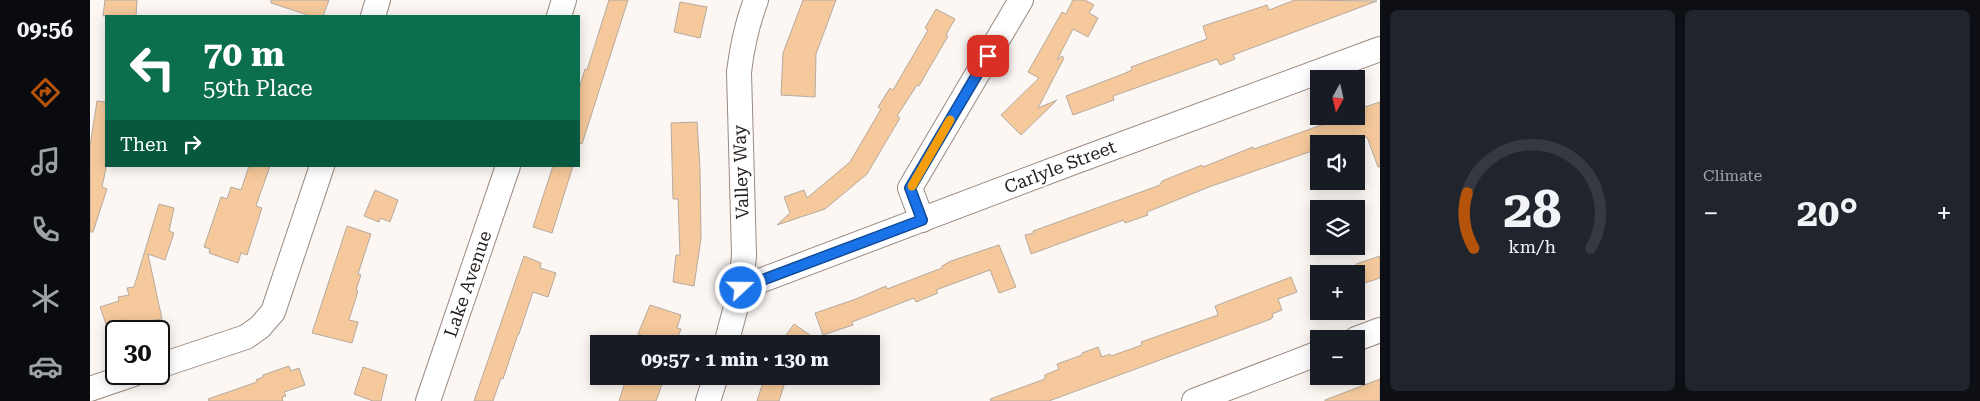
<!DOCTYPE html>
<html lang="en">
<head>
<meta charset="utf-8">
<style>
	body { margin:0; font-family:"Roboto Serif",serif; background:#20242c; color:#f1f3f6; height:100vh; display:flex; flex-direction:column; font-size:19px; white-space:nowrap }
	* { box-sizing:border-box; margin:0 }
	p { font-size:16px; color:#9ea1a6 }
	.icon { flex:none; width:28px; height:28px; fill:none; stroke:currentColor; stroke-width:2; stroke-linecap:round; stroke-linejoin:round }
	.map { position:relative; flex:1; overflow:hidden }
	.panel { display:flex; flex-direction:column; gap:10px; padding:10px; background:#0d0f14; width:600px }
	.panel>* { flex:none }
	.top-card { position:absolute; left:15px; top:15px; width:475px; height:152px; border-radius:0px; box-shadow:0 2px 12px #0003; background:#0b6e4f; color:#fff; overflow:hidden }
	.needle { width:32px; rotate:188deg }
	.tools { position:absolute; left:1220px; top:70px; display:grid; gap:10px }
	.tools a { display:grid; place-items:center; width:55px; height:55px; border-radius:0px; background:#171b24; box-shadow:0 2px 12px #0003; font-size:25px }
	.speed { position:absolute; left:15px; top:320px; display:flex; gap:10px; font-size:25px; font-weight:700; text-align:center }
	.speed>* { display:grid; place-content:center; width:65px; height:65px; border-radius:50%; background:#171b24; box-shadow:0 2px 12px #0003; line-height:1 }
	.speed .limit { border:2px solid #111; border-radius:8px; background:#fff; color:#111 }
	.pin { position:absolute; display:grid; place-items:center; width:42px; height:42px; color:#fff; margin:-21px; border-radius:10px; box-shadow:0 2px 8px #0006 }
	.me { position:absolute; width:55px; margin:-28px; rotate:69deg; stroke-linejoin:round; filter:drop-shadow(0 0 4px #0008) }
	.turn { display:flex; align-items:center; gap:18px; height:105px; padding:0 15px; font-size:22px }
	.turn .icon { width:65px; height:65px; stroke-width:2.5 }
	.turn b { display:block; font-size:35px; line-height:42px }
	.then { display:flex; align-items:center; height:48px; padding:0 15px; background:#0003; gap:10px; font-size:19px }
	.big { font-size:38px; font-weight:700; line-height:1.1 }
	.panel .tile { flex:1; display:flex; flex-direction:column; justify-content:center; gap:8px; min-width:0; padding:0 18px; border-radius:8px; background:#20242c }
	.panel .dial { align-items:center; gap:0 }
	.dial svg { height:130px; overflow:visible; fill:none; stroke:#363941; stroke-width:7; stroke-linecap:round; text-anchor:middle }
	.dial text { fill:#f1f3f6; stroke:none }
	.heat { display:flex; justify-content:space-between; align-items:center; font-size:28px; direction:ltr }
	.panel .tiles { flex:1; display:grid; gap:10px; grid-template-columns:repeat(2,1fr) }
	.trip { position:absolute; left:500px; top:335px; width:290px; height:50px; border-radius:0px; background:#171b24; box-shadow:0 2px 12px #0003; font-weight:700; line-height:50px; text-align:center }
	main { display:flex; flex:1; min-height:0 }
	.dock { display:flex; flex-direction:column; width:90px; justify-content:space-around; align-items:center; background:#090b0e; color:#9ea1a6 }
	.dock .icon { width:35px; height:35px }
	.dock .active { color:#b45309 }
	.dock b { font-size:22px; color:#f1f3f6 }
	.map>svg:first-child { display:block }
	.building { fill:#f5c99b; stroke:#b5aa9f }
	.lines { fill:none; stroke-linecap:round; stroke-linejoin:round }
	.minor-casing { stroke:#998a83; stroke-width:26 }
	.minor { stroke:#fff; stroke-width:24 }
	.route-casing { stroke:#114b97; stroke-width:12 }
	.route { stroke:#1a73e8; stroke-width:9 }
	.slow { stroke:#f59e0b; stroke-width:9 }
	.labels { text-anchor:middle; stroke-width:5; stroke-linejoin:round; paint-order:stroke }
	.street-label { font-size:18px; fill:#28221f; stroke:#fff }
</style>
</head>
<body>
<main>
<nav class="dock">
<b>09:56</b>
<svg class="icon active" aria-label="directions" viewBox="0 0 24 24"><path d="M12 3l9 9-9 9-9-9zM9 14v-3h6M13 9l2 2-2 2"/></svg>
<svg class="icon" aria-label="music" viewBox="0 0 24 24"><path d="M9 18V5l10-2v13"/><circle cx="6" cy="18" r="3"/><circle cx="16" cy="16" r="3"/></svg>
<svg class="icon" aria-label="phone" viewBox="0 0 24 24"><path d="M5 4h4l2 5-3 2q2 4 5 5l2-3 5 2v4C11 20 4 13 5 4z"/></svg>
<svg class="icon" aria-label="climate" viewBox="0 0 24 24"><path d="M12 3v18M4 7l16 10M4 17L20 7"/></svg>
<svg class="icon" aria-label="car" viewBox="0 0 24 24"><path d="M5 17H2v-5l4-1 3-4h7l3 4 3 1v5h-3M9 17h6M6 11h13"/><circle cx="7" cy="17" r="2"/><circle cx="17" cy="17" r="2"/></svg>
</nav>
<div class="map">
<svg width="1290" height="401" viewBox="0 0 1290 401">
	<rect width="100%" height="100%" fill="#fdf7f3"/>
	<g class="building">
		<polygon points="15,0 47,0 46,16 13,16"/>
		<polygon points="181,0 239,0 233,16 221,16 181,3"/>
		<polygon points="519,0 538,0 492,144 489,143 489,89 495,69 497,70"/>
		<polygon points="713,0 746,0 726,54 725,97 691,95 693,53"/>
		<polygon points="983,0 995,0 1004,5 999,13 1008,18 998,37 983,29 967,60 972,56 974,58 948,108 967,100 931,135 911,115 949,78 938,72 972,12 976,14"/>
		<polygon points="1205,0 1287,1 1143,55 1145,59 1130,65 1127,59 1023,96 1024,100 983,115 976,96 1033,74 1042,70 1041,67 1117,39 1113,26 1177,5 1179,10"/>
		<polygon points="590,2 617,7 610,38 584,32"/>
		<polygon points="846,9 865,19 856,35 858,36 829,86 827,85 807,116 810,118 777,174 735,209 687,225 700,213 694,197 714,190 717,198 760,162 791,109 788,107 800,88 803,90 838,30 835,28"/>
		<polygon points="7,101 16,102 16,168 12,187 17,189 3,232 0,232 0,146"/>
		<polygon points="1290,102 1290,167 1288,167 1277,137 1259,144 1253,144 1251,139 1237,144 1229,144 1229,147 1222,150 1222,151 1119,187 1057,212 1058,215 1035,223 1034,220 941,254 935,235 944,233 943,231 1062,188 1070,185 1072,181 1112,165 1113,167 1163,147 1164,149 1240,122 1239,120 1250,116 1266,116 1266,110"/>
		<polygon points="607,122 610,168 611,238 604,286 583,282 586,255 590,255 588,199 583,199 581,123"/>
		<polygon points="159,166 180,166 166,206 172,208 157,255 151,253 148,263 119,253 120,249 114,247 131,197 137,199 141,187 151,190"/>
		<polygon points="463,166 483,166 462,233 443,227"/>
		<polygon points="285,190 308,200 300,222 290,218 289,222 274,216"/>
		<polygon points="69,204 84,208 79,231 84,233 75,260 58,254 72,319 60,321 62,331 36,331 33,320 16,324 10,307 29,301 28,297 39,295 37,288 44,287"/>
		<polygon points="257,226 281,234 268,274 271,275 266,290 268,291 259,320 268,322 262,343 222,333"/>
		<polygon points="909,245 926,287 909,293 900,270 846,290 848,293 826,302 824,298 762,322 763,325 733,335 725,313 766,299 796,286 797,289 852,268 852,266 861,261"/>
		<polygon points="434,256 451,263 450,268 466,273 458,297 443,292 429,334 428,334 413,379 411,378 403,401 384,401"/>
		<polygon points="1290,256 1290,278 1266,286 1266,264"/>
		<polygon points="1201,277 1207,292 1188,299 1192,310 1182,314 1183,317 1181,319 959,401 901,401 900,399 955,379 955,375 969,369 967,364 992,355 992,353 1008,347 1012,357 1020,354 1021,356 1052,345 1051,342 1128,315 1125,306"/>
		<polygon points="560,305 591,315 587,328 591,329 585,344 576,344 548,334"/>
		<polygon points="704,324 733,344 690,344"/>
		<polygon points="199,366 201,371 209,368 215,385 194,392 196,396 192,397 193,401 119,401 118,399 167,382 166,380 173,377 173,375"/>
		<polygon points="273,367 297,375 291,401 283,401 264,394"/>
		<polygon points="537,376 575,376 566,401 529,401"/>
		<polygon points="675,376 697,376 689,401 667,401"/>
		<polygon points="1290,379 1290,401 1235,401 1235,400"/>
	</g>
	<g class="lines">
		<defs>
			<g id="minor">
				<polyline points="283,16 288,0"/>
				<polyline points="469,16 474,0"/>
				<polyline points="832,220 820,188 931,0"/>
				<polyline points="651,288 984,162 1290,49"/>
				<polyline points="1266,339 1290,330"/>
				<path d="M 636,344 L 651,288 L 654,255 L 649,72 C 652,47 657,24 666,0"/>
				<polyline points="69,366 156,337 170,327 183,312 232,166"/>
				<polyline points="0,389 44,374"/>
				<polyline points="338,401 418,166"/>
				<polyline points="618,401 626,376"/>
				<polyline points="1104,401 1229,353"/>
			</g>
		</defs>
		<use href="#minor" class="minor-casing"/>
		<use href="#minor" class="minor"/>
	</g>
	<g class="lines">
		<defs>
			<polyline id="route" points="651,288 832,220 820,188 898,56"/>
		</defs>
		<use href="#route" class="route-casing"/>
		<use href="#route" class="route"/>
		<polyline class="slow" points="822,186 860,120"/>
	</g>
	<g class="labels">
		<g class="street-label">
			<text transform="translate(970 167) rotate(-21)" y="6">Carlyle Street</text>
			<text transform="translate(651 172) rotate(-92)" y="6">Valley Way</text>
			<text transform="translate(378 284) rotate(-71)" y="6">Lake Avenue</text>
		</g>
	</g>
</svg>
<div class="tools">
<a><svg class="needle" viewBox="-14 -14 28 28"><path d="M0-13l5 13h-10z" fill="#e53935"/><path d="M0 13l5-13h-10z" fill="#9ea1a6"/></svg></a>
<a><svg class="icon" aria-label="sound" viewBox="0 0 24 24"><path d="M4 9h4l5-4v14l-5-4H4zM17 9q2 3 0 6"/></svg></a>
<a><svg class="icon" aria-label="layers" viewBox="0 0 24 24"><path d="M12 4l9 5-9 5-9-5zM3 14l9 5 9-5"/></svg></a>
<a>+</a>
<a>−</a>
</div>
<div class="speed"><div class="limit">30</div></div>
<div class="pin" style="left:898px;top:56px;background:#d93025"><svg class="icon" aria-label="arrive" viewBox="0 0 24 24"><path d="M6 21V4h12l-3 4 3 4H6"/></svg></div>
<svg class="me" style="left:651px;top:288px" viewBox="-20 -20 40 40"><circle r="17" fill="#1a73e8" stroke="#fff" stroke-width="3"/><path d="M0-11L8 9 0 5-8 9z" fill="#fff"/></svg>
<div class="trip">09:57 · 1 min · 130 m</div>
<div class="top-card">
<div class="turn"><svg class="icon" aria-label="left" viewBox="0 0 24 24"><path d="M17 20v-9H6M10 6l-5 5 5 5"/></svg><div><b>70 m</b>59th Place</div></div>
<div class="then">Then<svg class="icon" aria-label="right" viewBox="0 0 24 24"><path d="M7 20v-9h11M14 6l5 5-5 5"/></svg></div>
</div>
</div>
<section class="panel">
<div class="tiles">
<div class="tile dial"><svg viewBox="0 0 100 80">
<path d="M14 69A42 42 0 1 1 86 69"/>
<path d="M14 69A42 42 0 0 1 10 35" stroke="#b45309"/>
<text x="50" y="56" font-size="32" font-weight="700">28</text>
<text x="50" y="72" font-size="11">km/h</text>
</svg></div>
<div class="tile"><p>Climate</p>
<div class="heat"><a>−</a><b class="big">20°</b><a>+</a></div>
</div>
</div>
</section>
</main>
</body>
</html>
